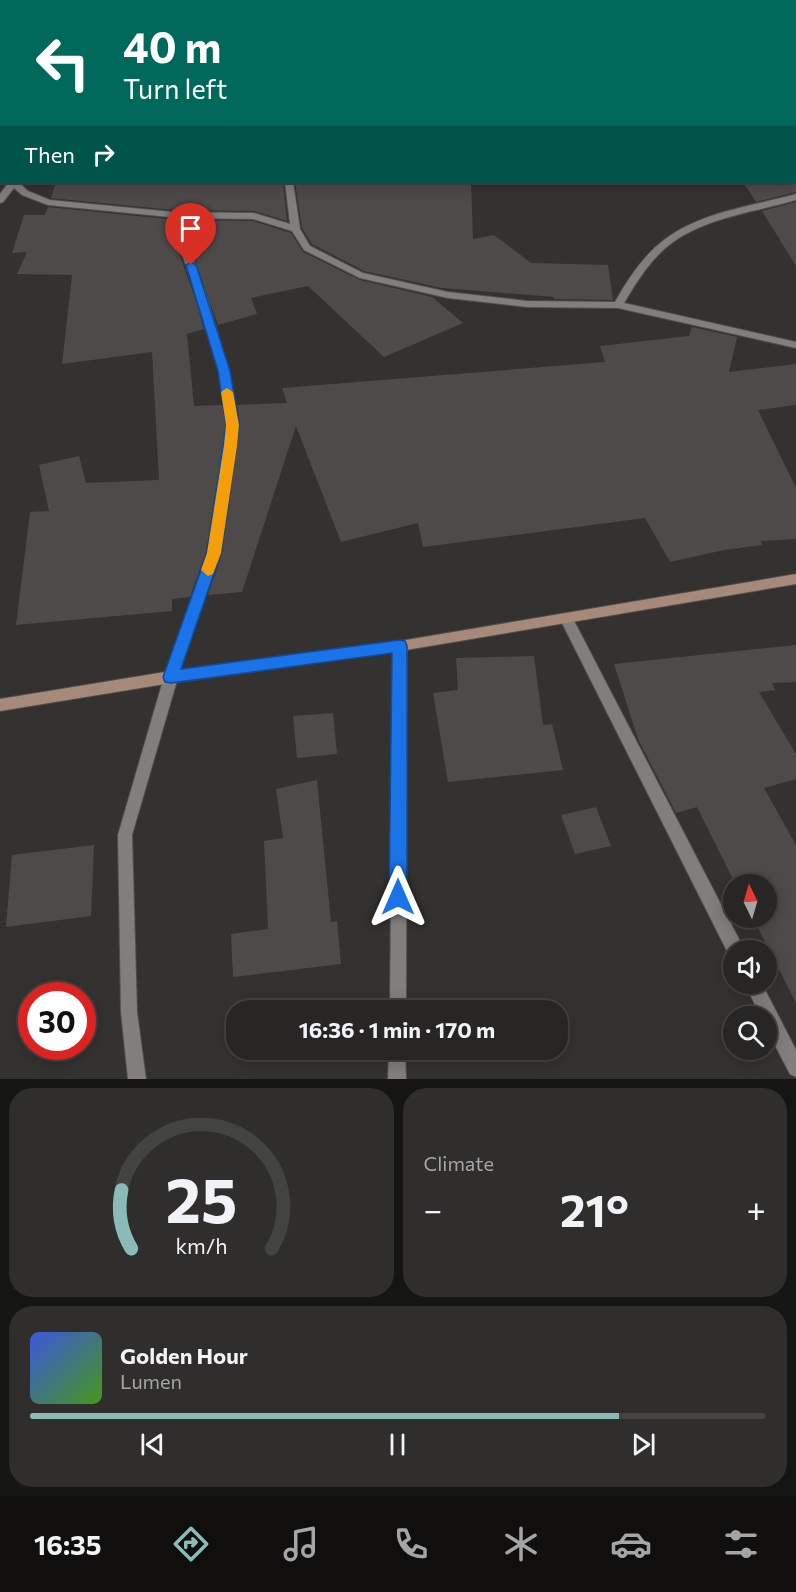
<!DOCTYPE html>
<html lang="en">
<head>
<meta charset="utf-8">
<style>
	body { margin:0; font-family:Commissioner,sans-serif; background:#2f2e2c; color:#f1f3f6; height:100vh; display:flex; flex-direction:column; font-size:22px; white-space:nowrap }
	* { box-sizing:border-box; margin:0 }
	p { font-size:20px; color:#a4a5a6 }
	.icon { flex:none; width:33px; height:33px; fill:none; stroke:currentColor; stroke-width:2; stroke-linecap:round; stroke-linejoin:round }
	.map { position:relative; height:1079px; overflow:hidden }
	.side { display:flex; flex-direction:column; gap:9px; padding:9px; background:#151514; flex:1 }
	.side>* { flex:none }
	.hud { position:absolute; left:0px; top:0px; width:796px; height:183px; box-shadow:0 3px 15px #0003,0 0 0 2px #434341; background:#00695c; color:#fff; overflow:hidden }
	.needle { width:39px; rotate:355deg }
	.buttons { position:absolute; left:723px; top:874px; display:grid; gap:12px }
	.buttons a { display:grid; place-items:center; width:54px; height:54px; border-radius:50%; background:#272624; box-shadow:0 3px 15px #0003,0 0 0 2px #434341; font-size:30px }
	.speed { position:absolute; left:18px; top:982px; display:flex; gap:12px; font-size:30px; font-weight:700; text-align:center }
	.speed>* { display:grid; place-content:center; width:78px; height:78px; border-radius:50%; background:#272624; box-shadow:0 3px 15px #0003,0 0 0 2px #434341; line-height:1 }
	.speed .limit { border:9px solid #d22; background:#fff; color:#111 }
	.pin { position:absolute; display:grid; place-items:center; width:51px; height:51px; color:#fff; margin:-62px -26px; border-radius:50% 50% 50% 0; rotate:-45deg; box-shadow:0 0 6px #0007 }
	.pin .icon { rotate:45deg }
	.me { position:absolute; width:66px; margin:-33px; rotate:0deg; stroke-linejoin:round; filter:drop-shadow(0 0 4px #0008) }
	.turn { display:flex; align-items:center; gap:21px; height:126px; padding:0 24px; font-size:27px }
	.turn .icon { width:78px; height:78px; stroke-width:2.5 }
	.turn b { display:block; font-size:42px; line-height:51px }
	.then { display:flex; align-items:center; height:57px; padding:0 24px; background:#0003; gap:12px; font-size:22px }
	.big { font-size:45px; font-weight:700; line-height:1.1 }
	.side .card { flex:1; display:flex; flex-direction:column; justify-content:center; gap:9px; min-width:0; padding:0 21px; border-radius:24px; background:#2f2e2c }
	.side .dial { align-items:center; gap:0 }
	.dial svg { height:156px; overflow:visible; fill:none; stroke:#434341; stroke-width:7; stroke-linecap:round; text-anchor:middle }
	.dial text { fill:#f1f3f6; stroke:none }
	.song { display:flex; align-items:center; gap:18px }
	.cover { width:72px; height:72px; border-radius:9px; background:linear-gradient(135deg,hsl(230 70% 55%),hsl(100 70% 35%)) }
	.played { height:6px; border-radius:3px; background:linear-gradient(90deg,#8bbbb9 80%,#434341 80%) }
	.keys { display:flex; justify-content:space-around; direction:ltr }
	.heat { display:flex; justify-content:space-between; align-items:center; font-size:33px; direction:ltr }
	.side .tiles { flex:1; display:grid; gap:9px; grid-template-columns:1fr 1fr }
	.card:last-child { grid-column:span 2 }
	.trip { position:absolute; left:226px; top:1000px; width:342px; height:60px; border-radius:24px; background:#272624; box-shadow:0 3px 15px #0003,0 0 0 2px #434341; font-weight:700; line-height:60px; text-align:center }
	.dock { display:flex; height:96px; justify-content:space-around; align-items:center; background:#100f0e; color:#a4a5a6 }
	.dock .icon { width:42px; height:42px }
	.dock .on { color:#8bbbb9 }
	.dock b { font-size:27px; color:#f1f3f6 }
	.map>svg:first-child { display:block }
	.building { fill:#4d4a49 }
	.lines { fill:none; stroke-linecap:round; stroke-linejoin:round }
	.street-casing { stroke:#514f4d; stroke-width:2 }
	.secondary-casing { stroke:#514f4d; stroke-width:2 }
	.street { fill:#817e7d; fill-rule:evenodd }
	.secondary { fill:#a68978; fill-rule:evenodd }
	.route { fill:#1a73e8; stroke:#114b97; stroke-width:1.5 }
	.slow { fill:#f59e0b }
</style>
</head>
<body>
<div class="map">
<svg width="796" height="1079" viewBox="0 0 796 1079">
	<rect width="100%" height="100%" fill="#343230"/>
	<g class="building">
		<polygon points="56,182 283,182 287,221 254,211 173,210 51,198"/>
		<polygon points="295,182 471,182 473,239 494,235 531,263 608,265 613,300 554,299 554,297 442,288 364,271 312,244 302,228"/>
		<polygon points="743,182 796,182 796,192 756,202"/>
		<polygon points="796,202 796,266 762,211"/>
		<polygon points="48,207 167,219 196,301 204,329 187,334 194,406 222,405 226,425 206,552 190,597 172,599 172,611 16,625 30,512 49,511 39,465 79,456 86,483 159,480 152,352 62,364 72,275 17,274 27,252 12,253 24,215 45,215"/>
		<polygon points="181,220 253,221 291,233 303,252 360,280 432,297 463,323 384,357 308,286 251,298 257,314 218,325"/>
		<polygon points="692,327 737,337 729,372 796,364 796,405 758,410 796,488 796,539 761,541 762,545 724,550 670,562 645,518 423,547 418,523 341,542 296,426 242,592 208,595 222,553 240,425 237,405 287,403 282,388 605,362 600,346 689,336"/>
		<polygon points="796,645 796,682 772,683 775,690 759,692 796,754 796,779 764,788 796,845 796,1003 753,918 766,918 766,885 736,885 697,807 676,813 638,739 614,664"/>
		<polygon points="534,656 543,725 552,724 563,770 448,782 433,693 458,690 456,658"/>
		<polygon points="333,713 337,754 297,758 293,716"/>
		<polygon points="317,780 331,922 337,921 341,964 233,977 231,934 268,929 264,841 283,838 276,789"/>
		<polygon points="596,807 611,846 575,854 561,815"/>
		<polygon points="94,845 91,916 6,927 12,855"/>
	</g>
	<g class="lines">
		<defs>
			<g id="street">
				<polygon points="151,0 157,0 150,2"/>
				<rect x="795" y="33" width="1" height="4"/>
				<polygon points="0,171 2,172 2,177 0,177"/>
				<path d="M 9,182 L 18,182 L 28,191 L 50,200 L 173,212 L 254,213 L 290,224 L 285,182 L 293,182 L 300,229 L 310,246 L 363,273 L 448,292 L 527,301 L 615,302 C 628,279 643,256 664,240 C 700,212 753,206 796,194 L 796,200 C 755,212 708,217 673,242 C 652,257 637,281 624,303 L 796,342 L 796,348 L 618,308 L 527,307 L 448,298 L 360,278 L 304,250 L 292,231 L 253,219 L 178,218 L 208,300 L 229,371 L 238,425 L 220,553 L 178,677 L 132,835 L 137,1012 L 146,1079 L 128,1079 L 121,1012 L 118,835 L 164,677 L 208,553 L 228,425 L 219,371 L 198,300 L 169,217 L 48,205 L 22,195 L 14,188 L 3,202 L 0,203 L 0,194 Z"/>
				<polygon points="566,614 571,615 742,945 744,951 734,951 734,958 730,957 560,619 561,615"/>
				<polygon points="400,641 405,642 407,646 406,1011 390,1011 393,646 395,642"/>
				<polygon points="745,984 762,984 796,1050 796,1077 790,1074 766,1028 766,1017 761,1017"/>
				<polygon points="389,1050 405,1050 406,1079 388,1079"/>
			</g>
			<polygon id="secondary" points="796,574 796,584 400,651 171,683 0,711 0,699 171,671 400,641"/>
		</defs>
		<use href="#street" class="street-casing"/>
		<use href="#secondary" class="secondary-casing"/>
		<use href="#street" class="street"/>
		<use href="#secondary" class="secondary"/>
	</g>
	<polygon class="route" points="191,262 196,265 230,371 239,425 221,553 181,669 400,640 405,641 407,646 407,897 404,903 398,905 392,903 389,897 392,653 171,683 165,682 163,677 207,553 226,425 218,371 186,265"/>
	<polygon class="slow" points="227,388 233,392 239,425 237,446 221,553 213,574 208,576 201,570 207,553 224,446 226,425 221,392"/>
</svg>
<div class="buttons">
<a><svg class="needle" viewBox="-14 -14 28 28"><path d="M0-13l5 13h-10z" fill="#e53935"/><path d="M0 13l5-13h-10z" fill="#a4a5a6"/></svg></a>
<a><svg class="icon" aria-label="sound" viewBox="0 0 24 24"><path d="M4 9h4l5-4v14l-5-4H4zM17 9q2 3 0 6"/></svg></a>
<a><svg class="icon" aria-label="search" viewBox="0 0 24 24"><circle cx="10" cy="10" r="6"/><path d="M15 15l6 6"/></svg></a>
</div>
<div class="speed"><div class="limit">30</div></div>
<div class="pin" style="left:191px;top:265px;background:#d93025"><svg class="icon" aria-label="arrive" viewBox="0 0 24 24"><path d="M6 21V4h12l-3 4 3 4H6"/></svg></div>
<svg class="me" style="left:398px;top:897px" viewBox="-20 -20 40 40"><path d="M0-17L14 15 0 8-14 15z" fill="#1a73e8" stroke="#fff" stroke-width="4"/></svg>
<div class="trip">16:36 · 1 min · 170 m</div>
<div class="hud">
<div class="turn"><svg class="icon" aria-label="left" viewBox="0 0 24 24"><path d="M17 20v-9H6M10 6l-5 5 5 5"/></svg><div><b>40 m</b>Turn left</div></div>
<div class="then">Then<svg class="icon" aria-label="right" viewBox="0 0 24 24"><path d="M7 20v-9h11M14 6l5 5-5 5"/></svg></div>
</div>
</div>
<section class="side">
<div class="tiles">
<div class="card dial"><svg viewBox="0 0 100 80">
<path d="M14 69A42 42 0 1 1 86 69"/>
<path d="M14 69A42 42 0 0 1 9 39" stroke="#8bbbb9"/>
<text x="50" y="56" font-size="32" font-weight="700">25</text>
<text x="50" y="72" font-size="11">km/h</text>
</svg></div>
<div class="card"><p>Climate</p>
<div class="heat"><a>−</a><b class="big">21°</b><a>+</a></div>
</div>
<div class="card">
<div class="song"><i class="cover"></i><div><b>Golden Hour</b><p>Lumen</p></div></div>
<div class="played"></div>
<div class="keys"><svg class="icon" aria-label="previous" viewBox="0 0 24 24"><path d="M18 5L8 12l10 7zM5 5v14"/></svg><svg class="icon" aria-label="pause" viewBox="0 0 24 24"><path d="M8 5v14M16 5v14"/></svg><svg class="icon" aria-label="next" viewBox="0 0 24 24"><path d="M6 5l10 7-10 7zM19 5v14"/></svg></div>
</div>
</div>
</section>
<nav class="dock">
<b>16:35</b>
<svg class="icon on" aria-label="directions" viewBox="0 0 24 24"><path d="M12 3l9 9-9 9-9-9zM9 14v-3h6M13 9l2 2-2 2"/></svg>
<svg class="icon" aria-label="music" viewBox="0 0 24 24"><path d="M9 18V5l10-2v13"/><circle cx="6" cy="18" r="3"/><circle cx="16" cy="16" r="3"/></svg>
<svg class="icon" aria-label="phone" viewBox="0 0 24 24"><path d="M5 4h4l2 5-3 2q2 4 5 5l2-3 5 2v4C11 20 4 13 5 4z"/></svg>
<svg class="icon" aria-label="climate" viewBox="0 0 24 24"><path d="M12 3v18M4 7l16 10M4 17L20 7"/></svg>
<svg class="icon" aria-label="car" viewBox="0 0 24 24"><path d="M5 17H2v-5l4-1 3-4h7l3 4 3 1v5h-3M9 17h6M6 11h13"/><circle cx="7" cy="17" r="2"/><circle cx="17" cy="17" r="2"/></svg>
<svg class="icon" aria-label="filters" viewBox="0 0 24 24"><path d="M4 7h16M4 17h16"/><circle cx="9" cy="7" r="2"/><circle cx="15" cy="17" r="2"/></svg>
</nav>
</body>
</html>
